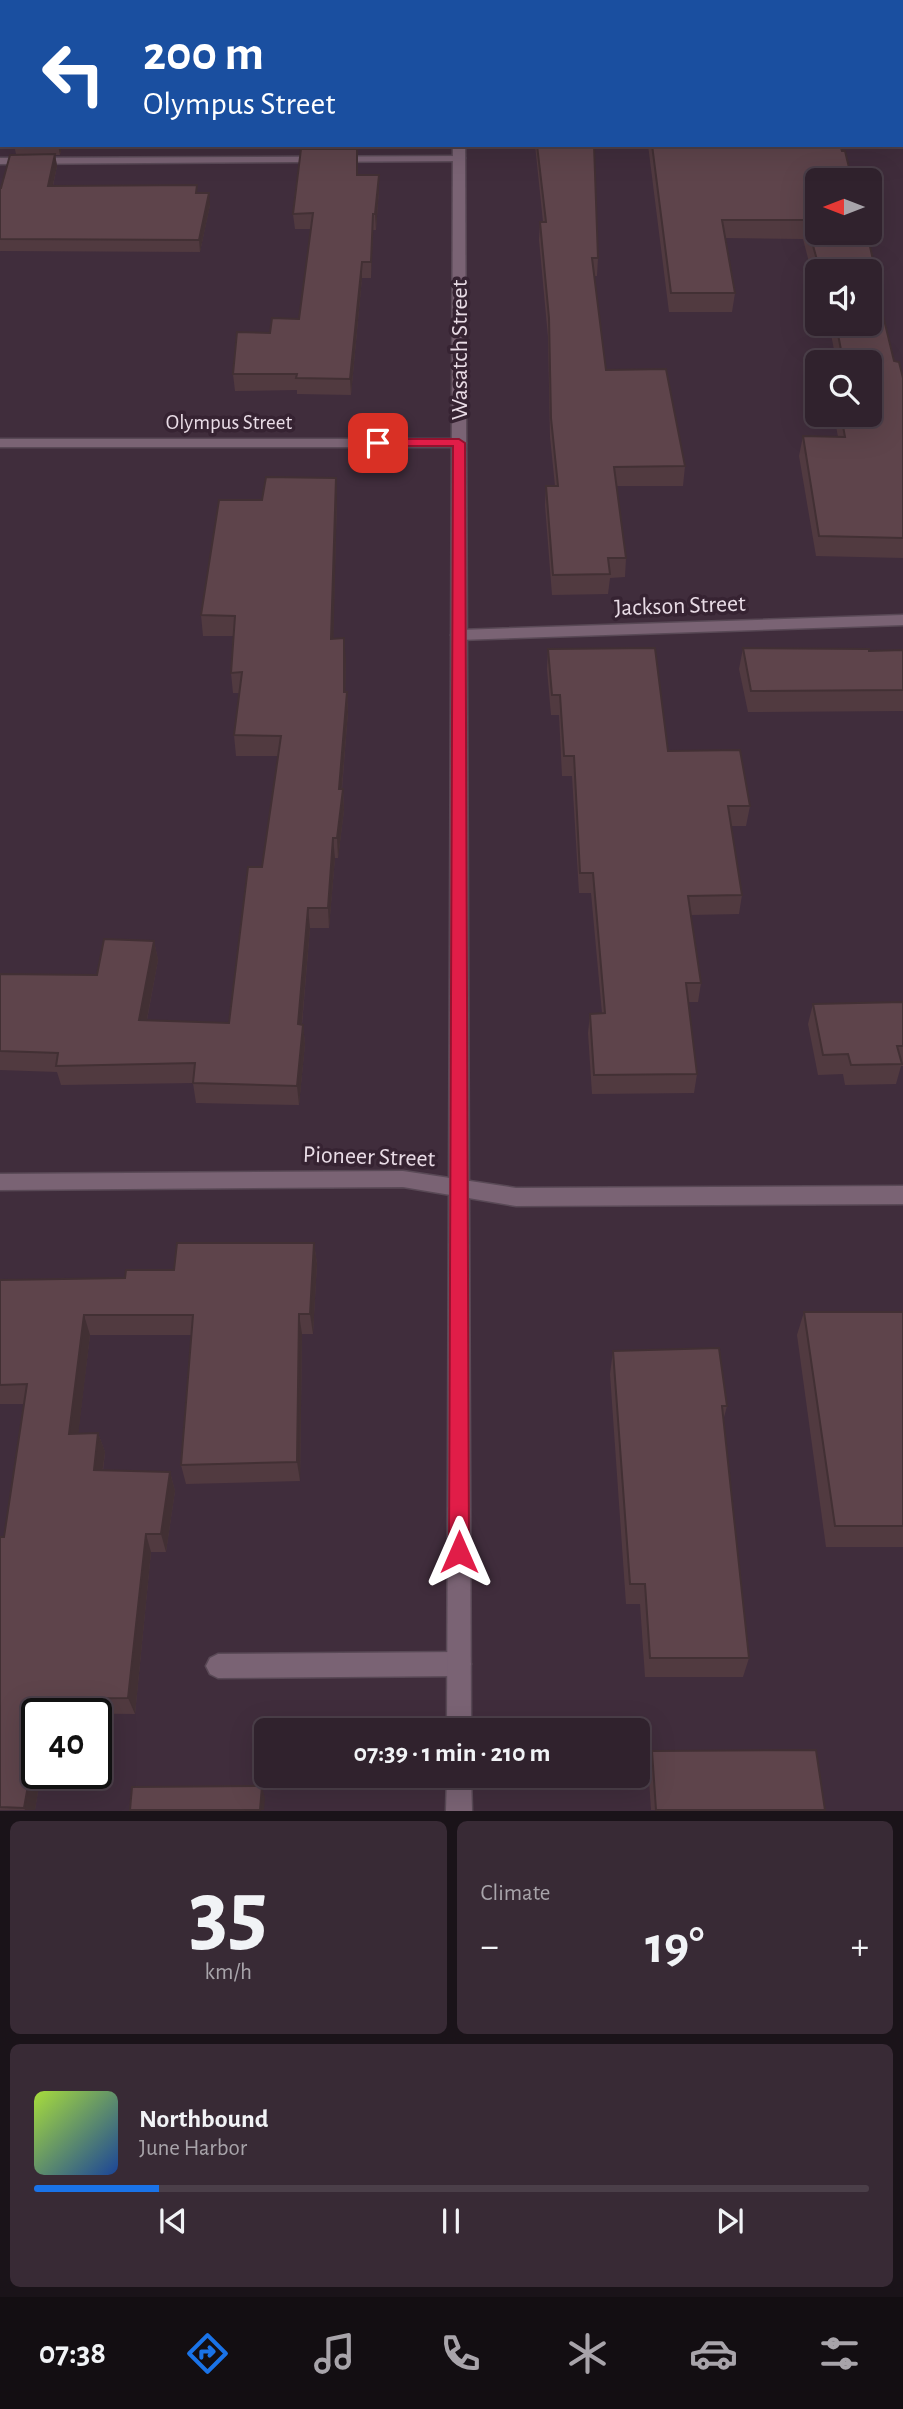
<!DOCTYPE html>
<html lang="en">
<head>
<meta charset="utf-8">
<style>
	body { margin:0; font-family:"Alegreya Sans",sans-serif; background:#382a35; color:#f1f3f6; height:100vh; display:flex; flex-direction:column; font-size:26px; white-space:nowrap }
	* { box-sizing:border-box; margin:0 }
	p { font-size:23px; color:#a8a4aa }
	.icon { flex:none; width:38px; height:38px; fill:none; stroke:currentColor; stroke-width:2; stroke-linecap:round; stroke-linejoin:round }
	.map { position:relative; height:1811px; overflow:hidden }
	.panel { display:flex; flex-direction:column; gap:10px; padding:10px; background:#1a1319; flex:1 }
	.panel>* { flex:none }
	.top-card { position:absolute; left:0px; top:0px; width:903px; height:147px; box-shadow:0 7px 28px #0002,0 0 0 2px #4b3f49; background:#1a4fa0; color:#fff; overflow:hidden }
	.needle { width:46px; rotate:270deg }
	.fabs { position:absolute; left:805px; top:168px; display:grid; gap:14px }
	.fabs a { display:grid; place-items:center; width:77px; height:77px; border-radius:10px; background:#30222d; box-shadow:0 7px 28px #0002,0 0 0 2px #4b3f49; font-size:35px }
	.speed { position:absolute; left:21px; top:1698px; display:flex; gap:14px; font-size:35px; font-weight:700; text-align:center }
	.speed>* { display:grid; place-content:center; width:91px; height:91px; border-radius:50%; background:#30222d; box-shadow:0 7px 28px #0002,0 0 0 2px #4b3f49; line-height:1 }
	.speed .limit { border:4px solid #111; border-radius:10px; background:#fff; color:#111 }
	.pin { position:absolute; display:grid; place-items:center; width:60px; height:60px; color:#fff; margin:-30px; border-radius:14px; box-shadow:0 4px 10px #0006 }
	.me { position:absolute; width:77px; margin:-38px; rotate:0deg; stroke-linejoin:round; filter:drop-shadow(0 0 5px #0008) }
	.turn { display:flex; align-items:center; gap:24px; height:147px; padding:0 28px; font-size:32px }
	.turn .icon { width:91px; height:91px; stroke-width:2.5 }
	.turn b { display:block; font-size:49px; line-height:60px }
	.big { font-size:52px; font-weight:700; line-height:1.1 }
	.panel .widget { flex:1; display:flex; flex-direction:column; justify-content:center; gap:10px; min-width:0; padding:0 24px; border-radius:10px; background:#382a35 }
	.panel .dial { align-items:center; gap:0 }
	.dial b { font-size:91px; line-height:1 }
	.song { display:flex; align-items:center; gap:21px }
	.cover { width:84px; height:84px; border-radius:10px; background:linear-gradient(135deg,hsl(80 70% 55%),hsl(220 70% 35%)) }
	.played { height:7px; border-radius:4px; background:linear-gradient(90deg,#1a73e8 15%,#4b3f49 15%) }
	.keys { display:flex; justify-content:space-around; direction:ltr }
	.heat { display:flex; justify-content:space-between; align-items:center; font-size:38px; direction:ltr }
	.panel .tiles { flex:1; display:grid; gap:10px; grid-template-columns:1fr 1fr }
	.widget:last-child { grid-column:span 2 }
	.trip { position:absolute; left:254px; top:1718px; width:396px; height:70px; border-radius:10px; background:#30222d; box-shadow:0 7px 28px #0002,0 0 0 2px #4b3f49; font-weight:700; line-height:70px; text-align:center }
	.dock { display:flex; height:112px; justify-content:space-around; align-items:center; background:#130e12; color:#a8a4aa }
	.dock .icon { width:49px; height:49px }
	.dock .selected { color:#1a73e8 }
	.dock b { font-size:32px; color:#f1f3f6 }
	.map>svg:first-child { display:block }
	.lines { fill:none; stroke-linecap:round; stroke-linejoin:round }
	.lane-casing { stroke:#594956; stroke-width:3 }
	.street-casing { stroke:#594956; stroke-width:3 }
	.secondary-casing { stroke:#594956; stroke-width:3 }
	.lane { fill:#7a6374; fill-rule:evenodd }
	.street { fill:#7a6374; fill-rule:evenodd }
	.secondary { fill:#7a6374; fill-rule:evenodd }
	.wall { fill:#513a40 }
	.shaded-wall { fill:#423034 }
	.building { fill:#5e444b; stroke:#423034; stroke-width:2 }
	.route { fill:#e11d48; stroke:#92132f; stroke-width:2 }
	.labels { text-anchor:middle; stroke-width:7; stroke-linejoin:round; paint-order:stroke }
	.far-street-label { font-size:21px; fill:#e9dce6; stroke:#362332 }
	.street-label { font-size:24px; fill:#e9dce6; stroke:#362332 }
</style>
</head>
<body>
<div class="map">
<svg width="903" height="1811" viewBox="0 0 903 1811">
	<rect width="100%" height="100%" fill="#402d3c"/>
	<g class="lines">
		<defs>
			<polygon id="lane" points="459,1652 467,1656 471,1664 467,1672 459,1676 218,1678 210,1674 206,1666 210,1658 218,1654"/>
			<g id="street">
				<polygon points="463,156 465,158 459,161 0,164 0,158"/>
				<polygon points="0,439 459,439 466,443 459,447 0,447"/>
				<polygon points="903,615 903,625 459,640 451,635 459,630"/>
				<polygon points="403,1171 516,1188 903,1186 903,1204 516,1206 403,1187 0,1190 0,1174"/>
			</g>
			<g id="secondary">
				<rect x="453" y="0" width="10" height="2"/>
				<rect x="901" y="77" width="2" height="6"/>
				<polygon points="453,145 465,145 471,1731 447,1731"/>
				<polygon points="447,1776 471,1776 472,1811 446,1811"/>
			</g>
		</defs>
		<use href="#lane" class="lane-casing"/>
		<use href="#street" class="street-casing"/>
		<use href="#secondary" class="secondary-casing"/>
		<use href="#lane" class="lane"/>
		<use href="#street" class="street"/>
		<use href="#secondary" class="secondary"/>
	</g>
	<g class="wall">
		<polygon points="518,0 903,0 903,51 901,51 901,2 518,2"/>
		<polygon points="14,145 62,145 60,155 55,155 57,166 53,186 198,193 210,205 200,252 0,251 0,188 1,188 16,154"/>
		<polygon points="302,145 358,145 358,175 379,190 376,230 373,230 371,278 362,278 351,395 297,394 297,390 235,391 233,374 270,333 299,319 311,229 295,229 293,214"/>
		<polygon points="535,145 594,145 598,258 597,276 594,276 606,370 685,466 683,486 617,486 626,558 625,577 610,578 608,594 552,595 545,505 546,486 555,486 550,437 548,337 539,240 540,222 543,222"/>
		<polygon points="648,145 840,145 817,180 877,278 876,286 894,361 903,378 903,558 816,556 799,456 803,436 838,437 834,415 870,415 870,362 831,362 831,360 836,360 829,324 870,324 870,271 817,271 817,293 803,239 725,238 735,293 732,312 669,312"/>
		<polygon points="336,478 337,498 333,639 346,659 345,692 347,692 348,712 342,789 343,789 344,810 338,858 335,858 329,928 310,928 302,1025 303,1025 305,1044 299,1105 196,1103 193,1083 61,1085 57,1072 0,1070 0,974 97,975 154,941 158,960 147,1020 229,1023 262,867 278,756 236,756 234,735 239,693 233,693 231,673 233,636 203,636 201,615 262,500"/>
		<polygon points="743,648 869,651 903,650 903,711 748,712 739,669"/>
		<polygon points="548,649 668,751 750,806 746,826 731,826 742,895 739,914 691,915 701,983 698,1002 688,1002 697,1074 694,1093 592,1094 588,1033 590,1014 602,1013 591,893 579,893 572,776 562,776 559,715 551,715 547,669"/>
		<polygon points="903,1002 903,1066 901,1066 896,1084 845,1085 843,1074 818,1075 808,1024 813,1004"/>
		<polygon points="314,1243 317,1264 313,1334 302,1334 300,1481 186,1484 181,1465 192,1335 90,1335 78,1433 98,1433 105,1452 103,1471 170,1472 175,1491 166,1552 151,1552 135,1714 37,1713 41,1773 35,1810 0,1810 0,1537 4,1537 24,1404 0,1404 0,1280 125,1278 174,1270"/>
		<polygon points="804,1312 903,1312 903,1547 826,1547 797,1335"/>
		<polygon points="613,1351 727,1406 723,1421 749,1658 743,1677 645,1677 640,1604 626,1604 610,1374"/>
		<polygon points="652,1751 825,1810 651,1810 648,1764"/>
	</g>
	<g class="shaded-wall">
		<polygon points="58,145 62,145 60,155"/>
		<polygon points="55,154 57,166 50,198 48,186"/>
		<polygon points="379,175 379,190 376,230 375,214"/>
		<polygon points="209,193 210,205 200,252 199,240"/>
		<polygon points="373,214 373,230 371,278 371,262"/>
		<polygon points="362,262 362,278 351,395 350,379"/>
		<polygon points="336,478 337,498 333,659 331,639"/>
		<polygon points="344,638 346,659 345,712 344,692"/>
		<polygon points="347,692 348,712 340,810 339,789"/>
		<polygon points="343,789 344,810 338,858 337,838"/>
		<polygon points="333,838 335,858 329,928 328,908"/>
		<polygon points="308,908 310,928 300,1044 298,1024"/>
		<polygon points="154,941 158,960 143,1040 139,1020"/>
		<polygon points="303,1025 305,1044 299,1105 297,1086"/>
		<polygon points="314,1243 317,1264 313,1334 310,1314"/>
		<polygon points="299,1314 302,1334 300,1481 297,1462"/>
		<polygon points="84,1315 90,1335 76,1453 69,1434"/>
		<polygon points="98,1433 105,1452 100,1489 94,1470"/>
		<polygon points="170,1472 175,1491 166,1552 161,1534"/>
		<polygon points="146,1534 151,1552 135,1714 128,1698"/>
		<polygon points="43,1699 51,1713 41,1713"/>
		<polygon points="37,1735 37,1773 41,1773 35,1810 25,1810 24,1808"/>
		<polygon points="262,1786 265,1799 264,1810 260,1810"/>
	</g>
	<g class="building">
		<polygon points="83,0 168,0 167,2 82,2"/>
		<rect x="287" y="0" width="100" height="2"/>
		<polygon points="520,0 903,0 903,33 901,33 901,2 521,2"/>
		<polygon points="537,145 594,145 598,258 592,258 606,370 666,369 685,466 614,467 626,558 608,558 610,574 553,575 546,486 558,486 551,418 549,318 540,222 546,222"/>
		<polygon points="652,145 840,145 842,151 845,151 852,180 817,180 817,233 867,233 877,278 874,278 894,361 899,362 903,378 903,538 819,536 803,436 845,437 841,415 870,415 870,362 831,362 831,360 843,360 836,324 870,324 870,271 820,271 806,220 722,220 735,293 671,293"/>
		<polygon points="301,149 357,149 357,175 379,175 375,214 373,214 371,262 362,262 350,379 296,378 297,374 233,374 237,332 270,333 272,318 299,319 313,213 293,214"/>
		<polygon points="55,154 48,186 197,185 196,193 209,193 199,240 0,239 0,188 1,188 10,155"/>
		<polygon points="266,477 336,478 331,639 344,638 344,692 347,692 339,789 343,789 337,838 333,838 328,908 308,908 298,1024 303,1025 297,1086 193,1083 195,1063 56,1066 58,1053 0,1051 0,974 97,975 104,939 154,941 139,1020 229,1023 248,867 262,867 281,736 234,735 242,672 231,673 235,616 201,615 219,500 262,500"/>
		<polygon points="655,648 668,751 740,750 750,806 728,806 742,895 688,896 701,983 686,983 697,1074 594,1075 590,1014 605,1013 593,873 580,873 574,756 564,756 560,695 552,695 548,649"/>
		<polygon points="743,648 869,649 869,651 903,650 903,690 751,691"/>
		<polygon points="903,1002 903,1046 897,1046 902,1064 851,1065 848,1054 823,1055 813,1004"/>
		<polygon points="177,1243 314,1243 310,1314 299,1314 297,1462 181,1465 193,1315 84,1315 69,1434 98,1433 94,1470 170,1472 161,1534 146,1534 128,1698 43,1699 41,1713 37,1713 37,1735 24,1808 0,1807 0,1537 4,1537 27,1384 0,1385 0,1280 125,1278 126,1270 174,1270"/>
		<polygon points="804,1312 903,1312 903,1526 835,1526"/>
		<polygon points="719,1348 727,1406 722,1406 749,1658 650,1658 645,1584 630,1584 613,1351"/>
		<polygon points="816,1750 825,1810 656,1810 652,1751"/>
		<polygon points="262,1786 260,1810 130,1810 132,1787"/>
	</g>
	<polygon class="route" points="459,439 465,443 469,1552 466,1559 459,1562 452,1559 449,1552 453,446 378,446 372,443 378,439"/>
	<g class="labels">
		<g class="far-street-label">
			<text x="229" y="429">Olympus Street</text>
		</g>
		<g class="street-label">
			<text transform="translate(459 350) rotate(-90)" y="8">Wasatch Street</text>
			<text transform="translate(680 605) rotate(-2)" y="8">Jackson Street</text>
			<text transform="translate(369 1156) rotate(2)" y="8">Pioneer Street</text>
		</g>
	</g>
</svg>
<div class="fabs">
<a><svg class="needle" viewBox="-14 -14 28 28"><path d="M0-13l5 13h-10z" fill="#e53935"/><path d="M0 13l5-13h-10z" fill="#a8a4aa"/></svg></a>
<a><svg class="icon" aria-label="sound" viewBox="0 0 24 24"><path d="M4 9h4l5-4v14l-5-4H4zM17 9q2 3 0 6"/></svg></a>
<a><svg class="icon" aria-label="search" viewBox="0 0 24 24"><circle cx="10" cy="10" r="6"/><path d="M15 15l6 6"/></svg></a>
</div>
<div class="speed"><div class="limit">40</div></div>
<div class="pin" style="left:378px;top:443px;background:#d93025"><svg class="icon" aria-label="arrive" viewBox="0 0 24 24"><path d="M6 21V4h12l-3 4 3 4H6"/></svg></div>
<svg class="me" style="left:459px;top:1552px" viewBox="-20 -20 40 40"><path d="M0-17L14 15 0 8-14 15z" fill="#e11d48" stroke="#fff" stroke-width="4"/></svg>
<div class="trip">07:39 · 1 min · 210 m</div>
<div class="top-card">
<div class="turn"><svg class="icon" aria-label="left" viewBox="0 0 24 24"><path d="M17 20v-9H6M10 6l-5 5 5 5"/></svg><div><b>200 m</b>Olympus Street</div></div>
</div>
</div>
<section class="panel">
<div class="tiles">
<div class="widget dial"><b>35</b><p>km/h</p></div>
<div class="widget"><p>Climate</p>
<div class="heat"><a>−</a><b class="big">19°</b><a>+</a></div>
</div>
<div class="widget">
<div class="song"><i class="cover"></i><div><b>Northbound</b><p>June Harbor</p></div></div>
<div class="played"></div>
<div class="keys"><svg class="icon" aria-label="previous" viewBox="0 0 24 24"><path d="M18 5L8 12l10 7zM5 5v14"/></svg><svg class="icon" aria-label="pause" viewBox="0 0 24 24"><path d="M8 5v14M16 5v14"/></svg><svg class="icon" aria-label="next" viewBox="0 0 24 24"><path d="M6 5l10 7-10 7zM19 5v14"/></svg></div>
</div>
</div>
</section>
<nav class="dock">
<b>07:38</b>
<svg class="icon selected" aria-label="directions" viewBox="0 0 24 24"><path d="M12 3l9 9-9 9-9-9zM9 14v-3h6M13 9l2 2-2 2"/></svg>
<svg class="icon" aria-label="music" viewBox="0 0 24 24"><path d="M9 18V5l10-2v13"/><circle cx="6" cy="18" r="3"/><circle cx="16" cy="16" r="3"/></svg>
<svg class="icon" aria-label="phone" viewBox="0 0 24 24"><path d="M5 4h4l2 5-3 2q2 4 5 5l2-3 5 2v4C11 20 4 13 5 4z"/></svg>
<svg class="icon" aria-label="climate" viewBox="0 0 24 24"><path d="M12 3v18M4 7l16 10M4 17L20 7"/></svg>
<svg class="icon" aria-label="car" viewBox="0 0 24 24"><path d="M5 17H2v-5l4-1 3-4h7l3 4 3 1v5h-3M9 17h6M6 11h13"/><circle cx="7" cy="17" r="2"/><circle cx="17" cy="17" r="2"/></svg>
<svg class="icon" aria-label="filters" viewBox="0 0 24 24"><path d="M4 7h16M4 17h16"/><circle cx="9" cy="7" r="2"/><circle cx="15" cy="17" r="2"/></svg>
</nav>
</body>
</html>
